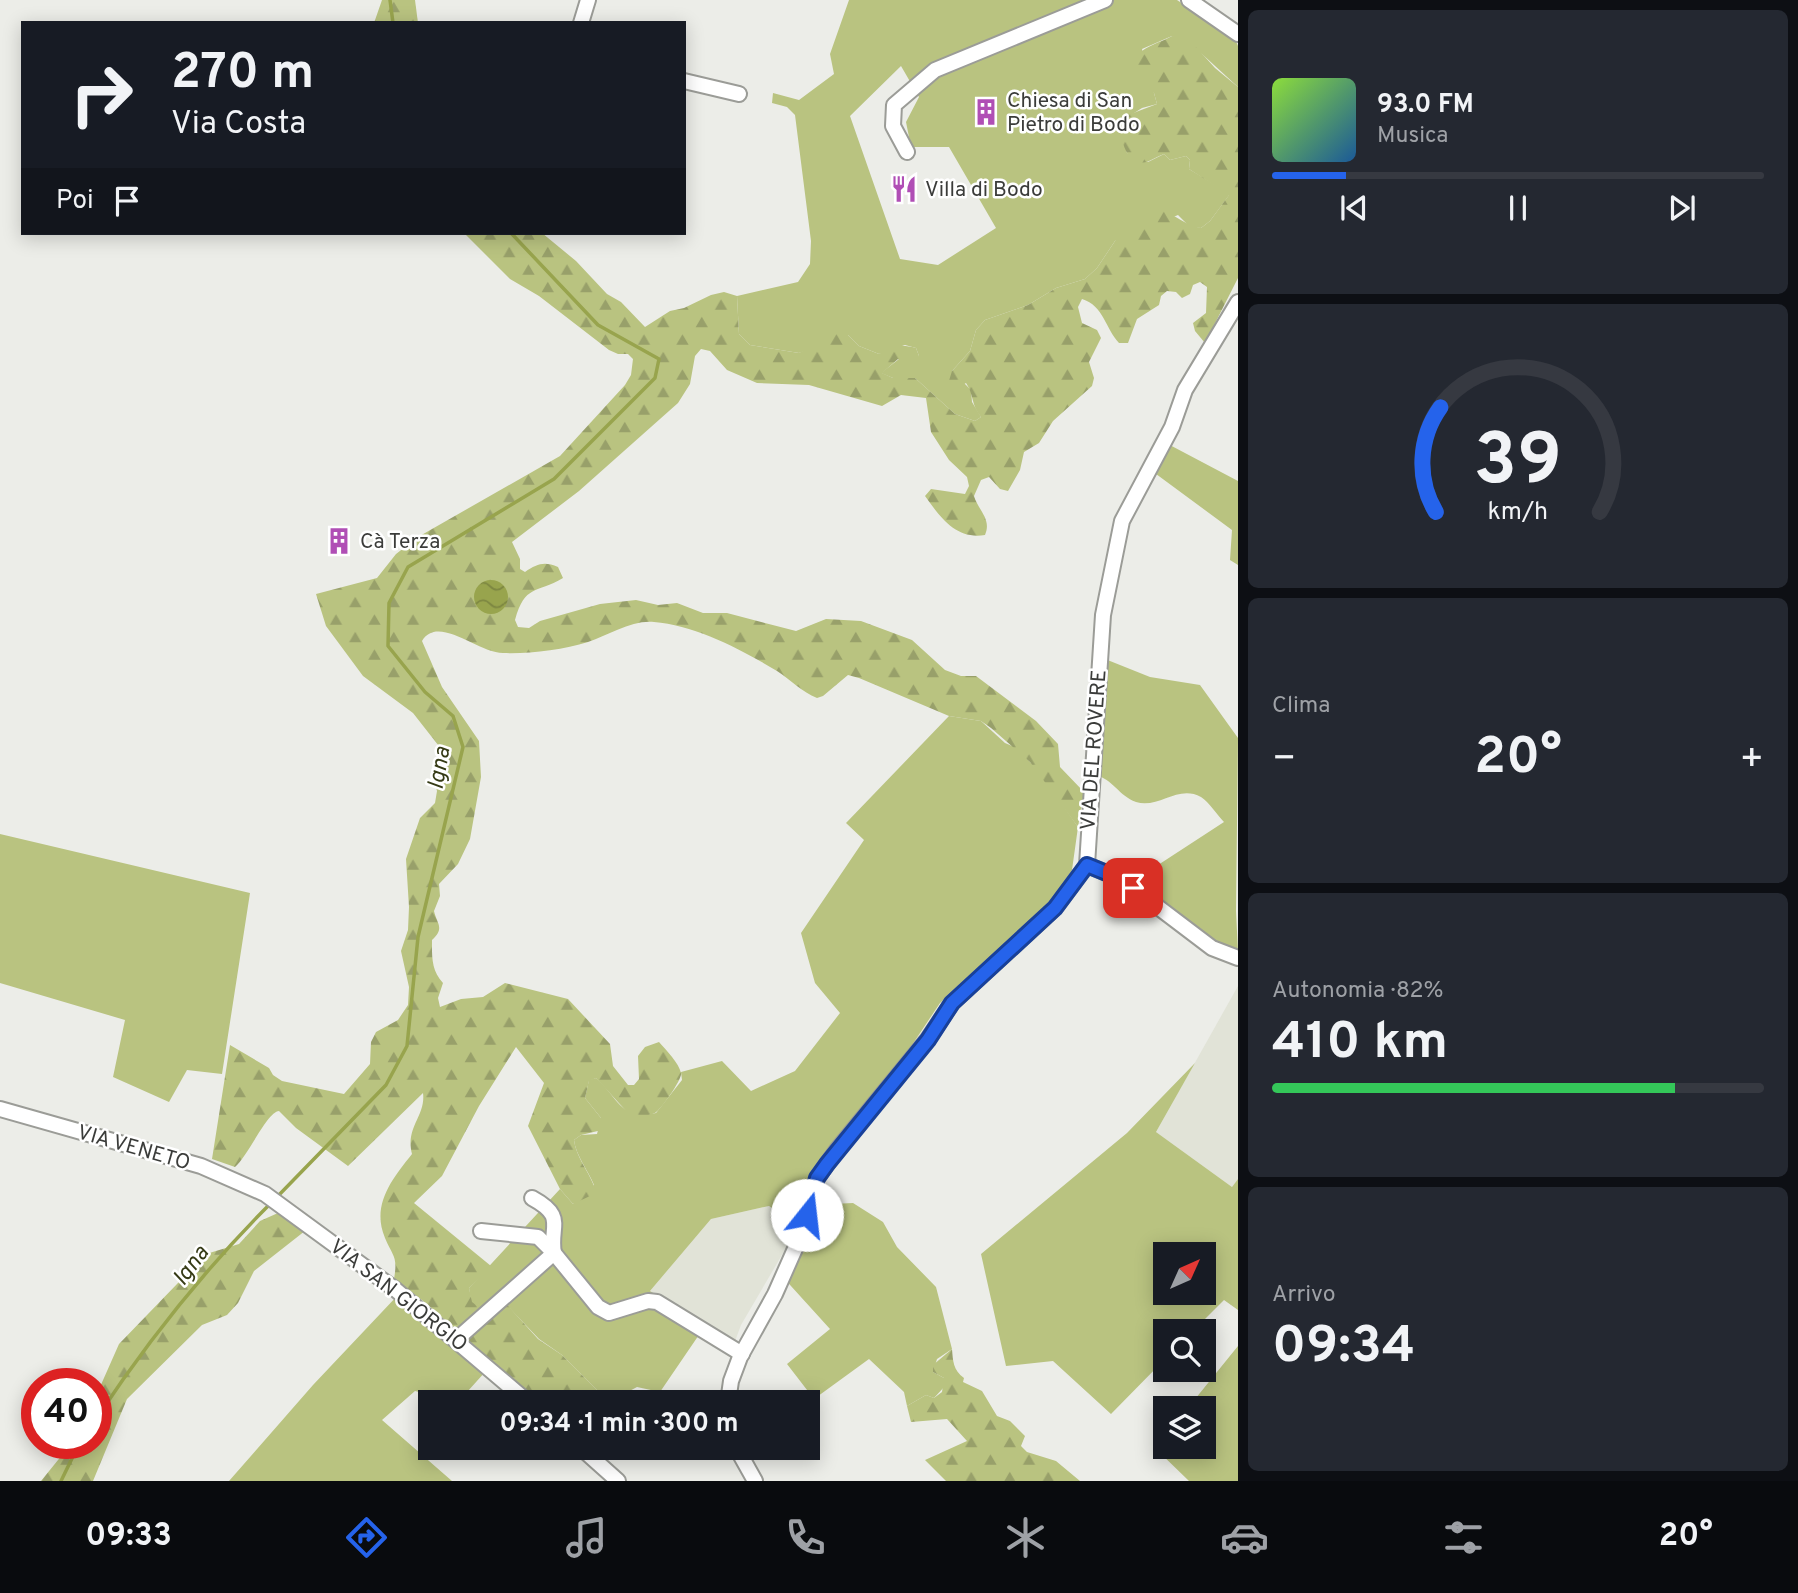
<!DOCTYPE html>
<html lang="it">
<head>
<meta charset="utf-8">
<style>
	body { margin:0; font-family:Overpass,sans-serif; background:#242831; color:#f1f3f6; height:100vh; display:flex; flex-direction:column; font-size:26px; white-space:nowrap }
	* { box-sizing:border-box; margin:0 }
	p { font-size:23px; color:#9ea1a6 }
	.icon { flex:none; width:38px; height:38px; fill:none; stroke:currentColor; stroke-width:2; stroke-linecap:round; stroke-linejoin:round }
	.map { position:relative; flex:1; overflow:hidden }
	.drawer { display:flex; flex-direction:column; gap:10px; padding:10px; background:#0d0f14; width:560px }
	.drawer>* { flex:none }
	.hud { position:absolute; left:21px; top:21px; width:665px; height:214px; border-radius:0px; box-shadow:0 4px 18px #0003; background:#171b24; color:#f1f3f6; overflow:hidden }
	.needle { width:46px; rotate:45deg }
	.controls { position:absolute; left:1153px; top:1242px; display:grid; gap:14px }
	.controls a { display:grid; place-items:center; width:63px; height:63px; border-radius:0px; background:#171b24; box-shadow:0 4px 18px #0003; font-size:35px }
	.speed { position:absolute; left:21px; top:1368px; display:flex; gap:14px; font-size:35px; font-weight:700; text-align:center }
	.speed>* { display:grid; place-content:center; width:91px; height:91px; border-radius:50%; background:#171b24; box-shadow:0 4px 18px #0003; line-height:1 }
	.speed .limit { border:10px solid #d22; background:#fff; color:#111 }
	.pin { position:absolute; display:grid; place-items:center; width:60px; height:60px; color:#fff; margin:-30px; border-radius:14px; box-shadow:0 4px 10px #0006 }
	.me { position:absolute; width:77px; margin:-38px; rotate:16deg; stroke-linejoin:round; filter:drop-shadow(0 0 5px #0008) }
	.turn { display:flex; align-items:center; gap:24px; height:147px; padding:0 35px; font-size:32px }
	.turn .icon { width:91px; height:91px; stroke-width:2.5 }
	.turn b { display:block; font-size:49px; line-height:60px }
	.then { display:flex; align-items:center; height:66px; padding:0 35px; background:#0003; gap:14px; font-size:26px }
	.big { font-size:52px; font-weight:700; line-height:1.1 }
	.drawer .widget { flex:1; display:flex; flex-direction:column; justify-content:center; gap:10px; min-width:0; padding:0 24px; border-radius:10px; background:#242831 }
	.drawer .dial { align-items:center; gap:0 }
	.dial svg { height:182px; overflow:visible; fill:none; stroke:#363941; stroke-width:7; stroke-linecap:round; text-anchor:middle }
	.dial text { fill:#f1f3f6; stroke:none }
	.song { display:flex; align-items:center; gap:21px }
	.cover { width:84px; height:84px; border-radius:10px; background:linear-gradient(135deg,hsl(90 70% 55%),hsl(210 70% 35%)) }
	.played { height:7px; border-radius:4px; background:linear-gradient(90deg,#2563eb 15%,#363941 15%) }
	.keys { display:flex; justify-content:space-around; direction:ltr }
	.heat { display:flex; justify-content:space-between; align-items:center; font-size:38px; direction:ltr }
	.charge { height:10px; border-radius:5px; background:linear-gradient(90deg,#34c759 82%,#363941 0) }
	.trip { position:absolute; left:418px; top:1390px; width:402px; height:70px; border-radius:0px; background:#171b24; box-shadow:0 4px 18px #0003; font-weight:700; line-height:70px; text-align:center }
	.tab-bar { display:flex; height:112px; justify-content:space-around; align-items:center; background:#090b0e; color:#9ea1a6 }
	.tab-bar .icon { width:49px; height:49px }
	.tab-bar .on { color:#2563eb }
	.tab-bar b { font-size:32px; color:#f1f3f6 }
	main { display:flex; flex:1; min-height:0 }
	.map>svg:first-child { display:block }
	.built { fill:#e1e3d7 }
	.grass { fill:#b9c380; fill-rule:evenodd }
	.forest { fill:url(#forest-firs) }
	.water { fill:url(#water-waves) }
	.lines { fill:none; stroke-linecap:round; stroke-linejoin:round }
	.stream { stroke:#98a44d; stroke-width:3.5 }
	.minor-casing { stroke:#9b9c97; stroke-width:18 }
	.minor { stroke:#fff; stroke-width:14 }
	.route-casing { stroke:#184099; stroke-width:18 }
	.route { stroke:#2563eb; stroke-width:12 }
	.labels { text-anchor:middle; stroke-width:5; stroke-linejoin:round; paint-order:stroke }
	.poi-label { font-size:21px; fill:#3b3c3a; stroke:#fff; text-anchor:start }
	.street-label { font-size:21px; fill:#3b3c3a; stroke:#fff }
	.water-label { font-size:23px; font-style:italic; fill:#353a15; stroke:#fff }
</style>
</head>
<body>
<main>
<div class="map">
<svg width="1238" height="1481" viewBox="0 0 1238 1481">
	<defs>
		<pattern id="forest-firs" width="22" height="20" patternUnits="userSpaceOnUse" patternTransform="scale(1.75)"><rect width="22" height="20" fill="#b9c380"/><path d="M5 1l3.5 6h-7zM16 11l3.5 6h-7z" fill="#98a06a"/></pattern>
		<pattern id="water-waves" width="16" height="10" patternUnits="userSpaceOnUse" patternTransform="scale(1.75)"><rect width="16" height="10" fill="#98a44d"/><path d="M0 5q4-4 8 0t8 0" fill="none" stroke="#7d8741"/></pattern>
	</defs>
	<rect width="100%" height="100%" fill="#ecede8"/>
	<g class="built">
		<polygon points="1238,986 1238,1179 1232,1187 1156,1132"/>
		<polygon points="769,1206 794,1223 786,1248 741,1325 734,1344 650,1291 711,1219"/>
	</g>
	<g class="grass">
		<path d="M 849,0 L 1177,0 L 1235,39 L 1238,46 L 1238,87 L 1202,54 L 1172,36 L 1142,49 L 1157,104 L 1142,108 L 1120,122 L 1127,153 L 1148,162 L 1164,154 L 1170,160 L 1186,156 L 1190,160 L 1189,169 L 1230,194 L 1210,221 L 1201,228 L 1190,227 L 1178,215 L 1115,241 L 1097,268 L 1085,279 L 1056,288 L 1028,305 L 985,320 L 976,330 L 970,351 L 952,371 L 971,390 L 972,402 L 981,417 L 975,421 L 955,414 L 915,378 L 893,378 L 881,373 L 899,359 L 919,356 L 916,348 L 905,345 L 879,354 L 859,346 L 848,335 L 799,353 L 750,345 L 739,334 L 737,296 L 798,282 L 810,264 L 811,241 L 795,115 L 787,107 L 772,103 L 773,93 L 799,100 L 834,74 L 830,54 ZM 901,66 L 919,97 L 906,122 L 911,147 L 949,147 L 996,228 L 938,265 L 900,259 L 850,116 Z"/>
		<polygon points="1166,443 1238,481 1238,565 1230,560 1232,530 1152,471"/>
		<path d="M 1100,657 L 1150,677 L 1200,685 L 1238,738 L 1236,911 L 1238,952 L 1228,952 L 1135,880 L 1224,822 C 1217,815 1209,802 1201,797 C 1178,784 1159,809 1136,802 C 1119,796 1113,779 1095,775 Z"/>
		<path d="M 949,716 L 981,721 L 1005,743 L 1017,748 L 1042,775 L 1078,827 L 1072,870 L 1056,897 L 940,1003 L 884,1087 L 835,1139 L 814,1167 L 794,1223 L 769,1206 L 711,1219 L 650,1291 L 705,1326 L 660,1392 L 637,1387 L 609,1402 L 562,1355 L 539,1339 L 500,1298 L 475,1306 L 471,1302 L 469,1288 L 560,1189 L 573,1204 L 594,1185 C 588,1170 576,1156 574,1140 L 581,1135 L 597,1134 L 601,1118 L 585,1098 L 589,1080 L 596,1078 C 618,1097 620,1121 656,1113 L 682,1080 L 681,1072 L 722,1061 L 751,1091 L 795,1071 L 840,1013 L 815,983 L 801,933 L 864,840 L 846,823 Z"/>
		<polygon points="0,834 250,893 222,1074 187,1070 169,1102 113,1077 125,1020 0,983"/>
		<path d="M 1195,1063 L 1156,1132 L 1232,1187 L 1238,1179 L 1238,1310 L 1224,1300 L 1192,1332 L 1166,1332 L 1165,1359 L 1111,1414 L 1053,1361 L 1006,1366 L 981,1254 L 1127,1133 ZM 1166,1255 L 1204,1255 L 1204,1293 L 1166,1293 Z"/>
		<polygon points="853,1203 883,1222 897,1247 936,1287 952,1349 937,1359 933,1372 944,1378 945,1386 934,1398 926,1395 907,1406 904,1392 869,1359 814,1399 787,1364 830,1329 781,1275 811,1212 832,1204"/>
		<polygon points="398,1295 486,1371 458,1402 415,1391 382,1420 452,1481 229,1481 313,1385"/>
		<polygon points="1238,1346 1238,1481 1189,1481 1155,1448 1165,1436 1166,1447 1204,1447 1204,1409 1187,1409"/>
	</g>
	<g class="forest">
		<polygon points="382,0 415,0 418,23 374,23"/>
		<path d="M 1172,36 L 1187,37 L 1215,68 L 1238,87 L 1238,278 L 1205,343 L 1195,331 L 1193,323 L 1206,313 L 1207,287 L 1200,282 L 1193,285 L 1190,294 L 1182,298 L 1176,292 L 1167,291 L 1161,296 L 1159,305 L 1137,319 L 1128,343 L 1119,343 C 1105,328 1104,306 1082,299 L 1078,307 L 1082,323 L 1097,330 L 1101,338 L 1089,362 L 1094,378 L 1092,386 L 1053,421 L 1039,443 L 1024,452 L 1020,470 L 1008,491 L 1000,489 L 989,477 L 981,480 L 974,496 C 978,510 992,519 985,535 C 956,540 940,517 925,496 L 931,489 L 965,494 L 969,486 L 967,477 L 949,460 L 931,432 L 926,398 L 901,395 L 882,406 L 809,385 L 757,383 L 727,370 L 710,351 L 701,349 L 695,356 L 690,384 L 678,403 L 579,491 L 512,542 L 520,559 L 520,569 L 525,572 C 537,564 544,561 558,567 L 563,578 C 536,594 525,584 515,620 L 518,627 L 529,628 L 540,621 L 600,604 L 636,600 L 658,605 L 677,603 L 703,613 L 727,613 L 796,631 L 826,619 L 861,621 L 912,640 L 945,670 L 961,676 L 976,676 L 1036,721 L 1058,744 L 1060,767 L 1084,792 L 1078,827 L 1030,762 L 991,728 L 981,721 L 949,716 L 859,678 L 848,675 L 823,696 L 817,698 C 802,692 791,680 777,671 C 742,650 695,625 654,622 C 631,620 609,635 588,642 C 563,650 528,654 503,653 C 478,653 438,614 422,641 L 442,687 L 479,741 L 481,777 L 470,839 L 458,864 L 439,884 L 440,896 L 434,911 C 437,924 445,928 432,940 C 432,956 431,970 443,983 L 438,998 L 440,1007 L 461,999 L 483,997 L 505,983 L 568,999 L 610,1044 L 613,1066 L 628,1085 L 634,1085 L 639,1079 L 638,1056 L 645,1047 L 659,1042 C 666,1050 679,1063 681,1073 C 683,1078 661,1110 655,1113 C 647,1117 636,1115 628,1113 L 596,1078 L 589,1081 L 585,1098 L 601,1118 L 602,1130 L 581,1135 L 574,1140 C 576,1157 588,1170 594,1186 L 590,1196 L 573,1204 L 560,1189 L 528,1126 L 544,1083 L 516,1047 L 479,1106 L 442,1176 L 414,1203 L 491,1266 L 469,1288 L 472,1302 L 476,1305 L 500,1297 L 538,1339 L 562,1355 L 609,1402 L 535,1402 L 427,1304 L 394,1279 C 398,1256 393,1257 385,1238 C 371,1205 392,1179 412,1154 C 405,1127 426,1116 423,1093 L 348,1166 L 296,1128 L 279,1111 C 267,1112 248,1156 235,1167 L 212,1159 L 230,1045 L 269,1068 L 273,1075 L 282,1081 L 344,1094 L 370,1064 L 371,1042 L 376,1032 L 398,1020 L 408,1005 L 409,987 L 401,951 L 408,930 L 409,907 L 406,859 L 420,818 L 435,803 L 437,791 L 435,783 L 443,767 L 442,750 L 413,713 L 363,676 L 326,626 L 316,594 L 377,578 L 396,554 L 418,537 L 560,456 L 625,385 L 631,375 L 633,359 L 628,354 L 618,354 L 609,350 L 539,296 L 510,279 L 464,233 L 542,233 L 576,261 L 607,294 L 621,302 L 645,327 L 670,311 L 684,308 L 711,295 L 724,292 L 737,296 L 739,334 L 750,345 L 799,353 L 835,333 L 848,335 L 859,346 L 879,354 C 892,346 901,344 916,348 L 919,356 L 915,363 L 898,359 L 882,373 L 893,378 L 915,378 L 955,414 L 975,421 L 981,417 C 971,406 974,394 966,383 L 956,389 L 948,384 L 952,371 L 970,351 L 976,330 L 985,320 L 1028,305 L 1056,288 L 1085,279 L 1097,268 L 1115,241 L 1142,215 L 1159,209 C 1175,214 1186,226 1201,228 L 1210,221 L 1229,195 L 1189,169 L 1190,160 L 1186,156 L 1170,160 L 1164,154 C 1158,156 1154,159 1149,161 C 1126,170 1120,137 1120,122 L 1128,115 L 1157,104 L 1154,93 L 1133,71 C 1134,47 1154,46 1172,36 Z"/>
		<polygon points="287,1209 310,1227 254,1271 238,1303 227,1315 202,1325 127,1399 93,1481 41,1481 71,1444 96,1444 96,1396 119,1344 206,1254 239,1244 260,1221"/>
		<path d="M 952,1349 C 953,1361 953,1370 964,1378 L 963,1382 L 982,1391 L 997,1416 L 1010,1421 L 1025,1436 L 1021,1446 L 1027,1452 L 1056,1461 L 1080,1481 L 946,1481 L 925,1460 L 967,1441 L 947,1419 L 911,1422 L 907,1406 L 926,1395 L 934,1398 L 942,1392 L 944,1378 L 933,1372 L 933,1365 Z"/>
	</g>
	<circle class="water" cx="491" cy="597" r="17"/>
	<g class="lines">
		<g class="stream">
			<polyline points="390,0 393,23"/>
			<polyline points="275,1199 386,1085 407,1046 418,937 463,747 453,716 425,692 388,646 389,603 408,567 554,479 655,378 659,359 598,325 511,233"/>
			<path d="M 96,1419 C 147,1342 205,1269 270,1204"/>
			<polyline points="61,1481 79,1444"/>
		</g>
		<defs>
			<g id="minor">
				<polyline points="1189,0 1238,34"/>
				<polyline points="581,23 588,0"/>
				<polyline points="684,81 739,94"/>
				<polyline points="907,152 893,126 894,105 935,70 1105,0"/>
				<polyline points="1087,865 1121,879 1212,948 1238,958"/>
				<polyline points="0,1109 201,1166 265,1194 396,1290 528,1402"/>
				<path d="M 532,1198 C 567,1217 549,1226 554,1253"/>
				<polyline points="481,1231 538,1237 554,1253"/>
				<polyline points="457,1339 554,1253 598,1307 609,1313 648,1301 657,1302 742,1354"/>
				<polyline points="728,1402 731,1381 740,1357 775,1294 802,1233 817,1178 837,1150 928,1039 952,1003 1055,908 1087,865 1103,615 1122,521 1172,427 1185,390 1238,302"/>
				<polyline points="580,1447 618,1481"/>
				<polyline points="736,1447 755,1481"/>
			</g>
		</defs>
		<use href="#minor" class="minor-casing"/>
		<use href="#minor" class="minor"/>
	</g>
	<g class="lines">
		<defs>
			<polyline id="route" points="807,1215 817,1178 827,1164 928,1040 952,1003 1055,908 1087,865 1121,879 1133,888"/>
		</defs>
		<use href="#route" class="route-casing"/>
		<use href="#route" class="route"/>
	</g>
	<defs>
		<symbol id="building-bare" viewBox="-9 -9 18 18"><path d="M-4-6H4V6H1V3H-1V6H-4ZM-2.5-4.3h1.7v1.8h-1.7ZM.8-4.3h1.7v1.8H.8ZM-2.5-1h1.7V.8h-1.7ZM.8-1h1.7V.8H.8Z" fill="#b04eb5" stroke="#fff" stroke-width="2.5" paint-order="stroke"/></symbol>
		<symbol id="restaurant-bare" viewBox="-9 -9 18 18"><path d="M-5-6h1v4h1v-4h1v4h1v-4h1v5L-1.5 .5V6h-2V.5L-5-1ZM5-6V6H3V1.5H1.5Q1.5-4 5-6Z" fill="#b04eb5" stroke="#fff" stroke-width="2.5" paint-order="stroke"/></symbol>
	</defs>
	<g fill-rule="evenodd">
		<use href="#building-bare" x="967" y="93" width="38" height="38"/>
		<use href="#restaurant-bare" x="885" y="170" width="38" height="38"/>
		<use href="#building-bare" x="320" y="522" width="38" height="38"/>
	</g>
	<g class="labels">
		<g class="poi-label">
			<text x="1007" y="107">Chiesa di San<tspan x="1007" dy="24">Pietro di Bodo</tspan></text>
			<text x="925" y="196">Villa di Bodo</text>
			<text x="360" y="548">Cà Terza</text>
		</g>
		<g class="street-label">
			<text transform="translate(1093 750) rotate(-86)" y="7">VIA DEL ROVERE</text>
			<text transform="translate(134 1147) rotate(16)" y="7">VIA VENETO</text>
			<text transform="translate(399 1295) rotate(38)" y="7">VIA SAN GIORGIO</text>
		</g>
		<g class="water-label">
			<text transform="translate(438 768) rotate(-80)" y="8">Igna</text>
			<text transform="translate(190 1265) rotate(-53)" y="8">Igna</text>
		</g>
	</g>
</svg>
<div class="controls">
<a><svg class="needle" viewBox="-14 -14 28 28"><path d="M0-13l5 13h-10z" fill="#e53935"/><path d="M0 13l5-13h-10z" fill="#9ea1a6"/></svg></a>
<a><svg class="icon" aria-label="search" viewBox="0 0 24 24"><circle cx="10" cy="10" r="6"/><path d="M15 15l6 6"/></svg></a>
<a><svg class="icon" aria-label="layers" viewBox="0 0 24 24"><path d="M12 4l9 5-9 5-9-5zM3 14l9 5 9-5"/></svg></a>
</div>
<div class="speed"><div class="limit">40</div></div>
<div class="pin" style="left:1133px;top:888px;background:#d93025"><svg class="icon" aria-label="arrive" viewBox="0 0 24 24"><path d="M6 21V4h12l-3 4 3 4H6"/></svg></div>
<svg class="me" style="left:807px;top:1215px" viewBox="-20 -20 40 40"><circle r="19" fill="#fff"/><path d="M0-13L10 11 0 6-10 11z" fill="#2563eb"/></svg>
<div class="trip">09:34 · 1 min · 300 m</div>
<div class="hud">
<div class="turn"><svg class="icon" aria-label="right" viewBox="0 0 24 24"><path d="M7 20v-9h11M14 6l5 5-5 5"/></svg><div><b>270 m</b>Via Costa</div></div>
<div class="then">Poi<svg class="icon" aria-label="arrive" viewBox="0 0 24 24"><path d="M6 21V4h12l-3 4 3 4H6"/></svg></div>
</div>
</div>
<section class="drawer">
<div class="widget">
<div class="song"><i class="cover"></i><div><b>93.0 FM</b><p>Musica</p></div></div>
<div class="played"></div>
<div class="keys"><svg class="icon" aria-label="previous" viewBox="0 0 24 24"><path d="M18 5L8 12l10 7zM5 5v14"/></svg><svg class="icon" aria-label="pause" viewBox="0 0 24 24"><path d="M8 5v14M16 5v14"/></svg><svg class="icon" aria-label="next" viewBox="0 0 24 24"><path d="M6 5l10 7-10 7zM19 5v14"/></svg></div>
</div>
<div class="widget dial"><svg viewBox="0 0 100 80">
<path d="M14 69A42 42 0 1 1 86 69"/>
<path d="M14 69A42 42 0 0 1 16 23" stroke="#2563eb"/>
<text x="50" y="56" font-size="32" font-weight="700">39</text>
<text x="50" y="72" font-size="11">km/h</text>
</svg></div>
<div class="widget"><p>Clima</p>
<div class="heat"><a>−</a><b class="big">20°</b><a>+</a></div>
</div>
<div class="widget"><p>Autonomia · 82%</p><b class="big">410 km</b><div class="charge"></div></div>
<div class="widget"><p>Arrivo</p><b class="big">09:34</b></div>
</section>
</main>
<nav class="tab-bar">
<b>09:33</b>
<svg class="icon on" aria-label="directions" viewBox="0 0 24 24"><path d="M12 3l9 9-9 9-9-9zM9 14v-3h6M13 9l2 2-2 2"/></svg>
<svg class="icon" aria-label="music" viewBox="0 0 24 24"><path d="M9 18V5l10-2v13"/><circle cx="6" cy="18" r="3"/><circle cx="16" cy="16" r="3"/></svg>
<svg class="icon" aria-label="phone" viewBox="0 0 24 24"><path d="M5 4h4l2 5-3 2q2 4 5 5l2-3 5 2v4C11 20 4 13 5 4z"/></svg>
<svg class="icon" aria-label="climate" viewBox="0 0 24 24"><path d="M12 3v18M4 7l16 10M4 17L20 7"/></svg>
<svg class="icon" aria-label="car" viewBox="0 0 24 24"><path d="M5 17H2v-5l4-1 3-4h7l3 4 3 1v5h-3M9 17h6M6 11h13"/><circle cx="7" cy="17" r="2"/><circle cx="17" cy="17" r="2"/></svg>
<svg class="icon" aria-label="filters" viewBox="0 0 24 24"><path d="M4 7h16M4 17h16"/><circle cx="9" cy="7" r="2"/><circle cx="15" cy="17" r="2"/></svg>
<b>20°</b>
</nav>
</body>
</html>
